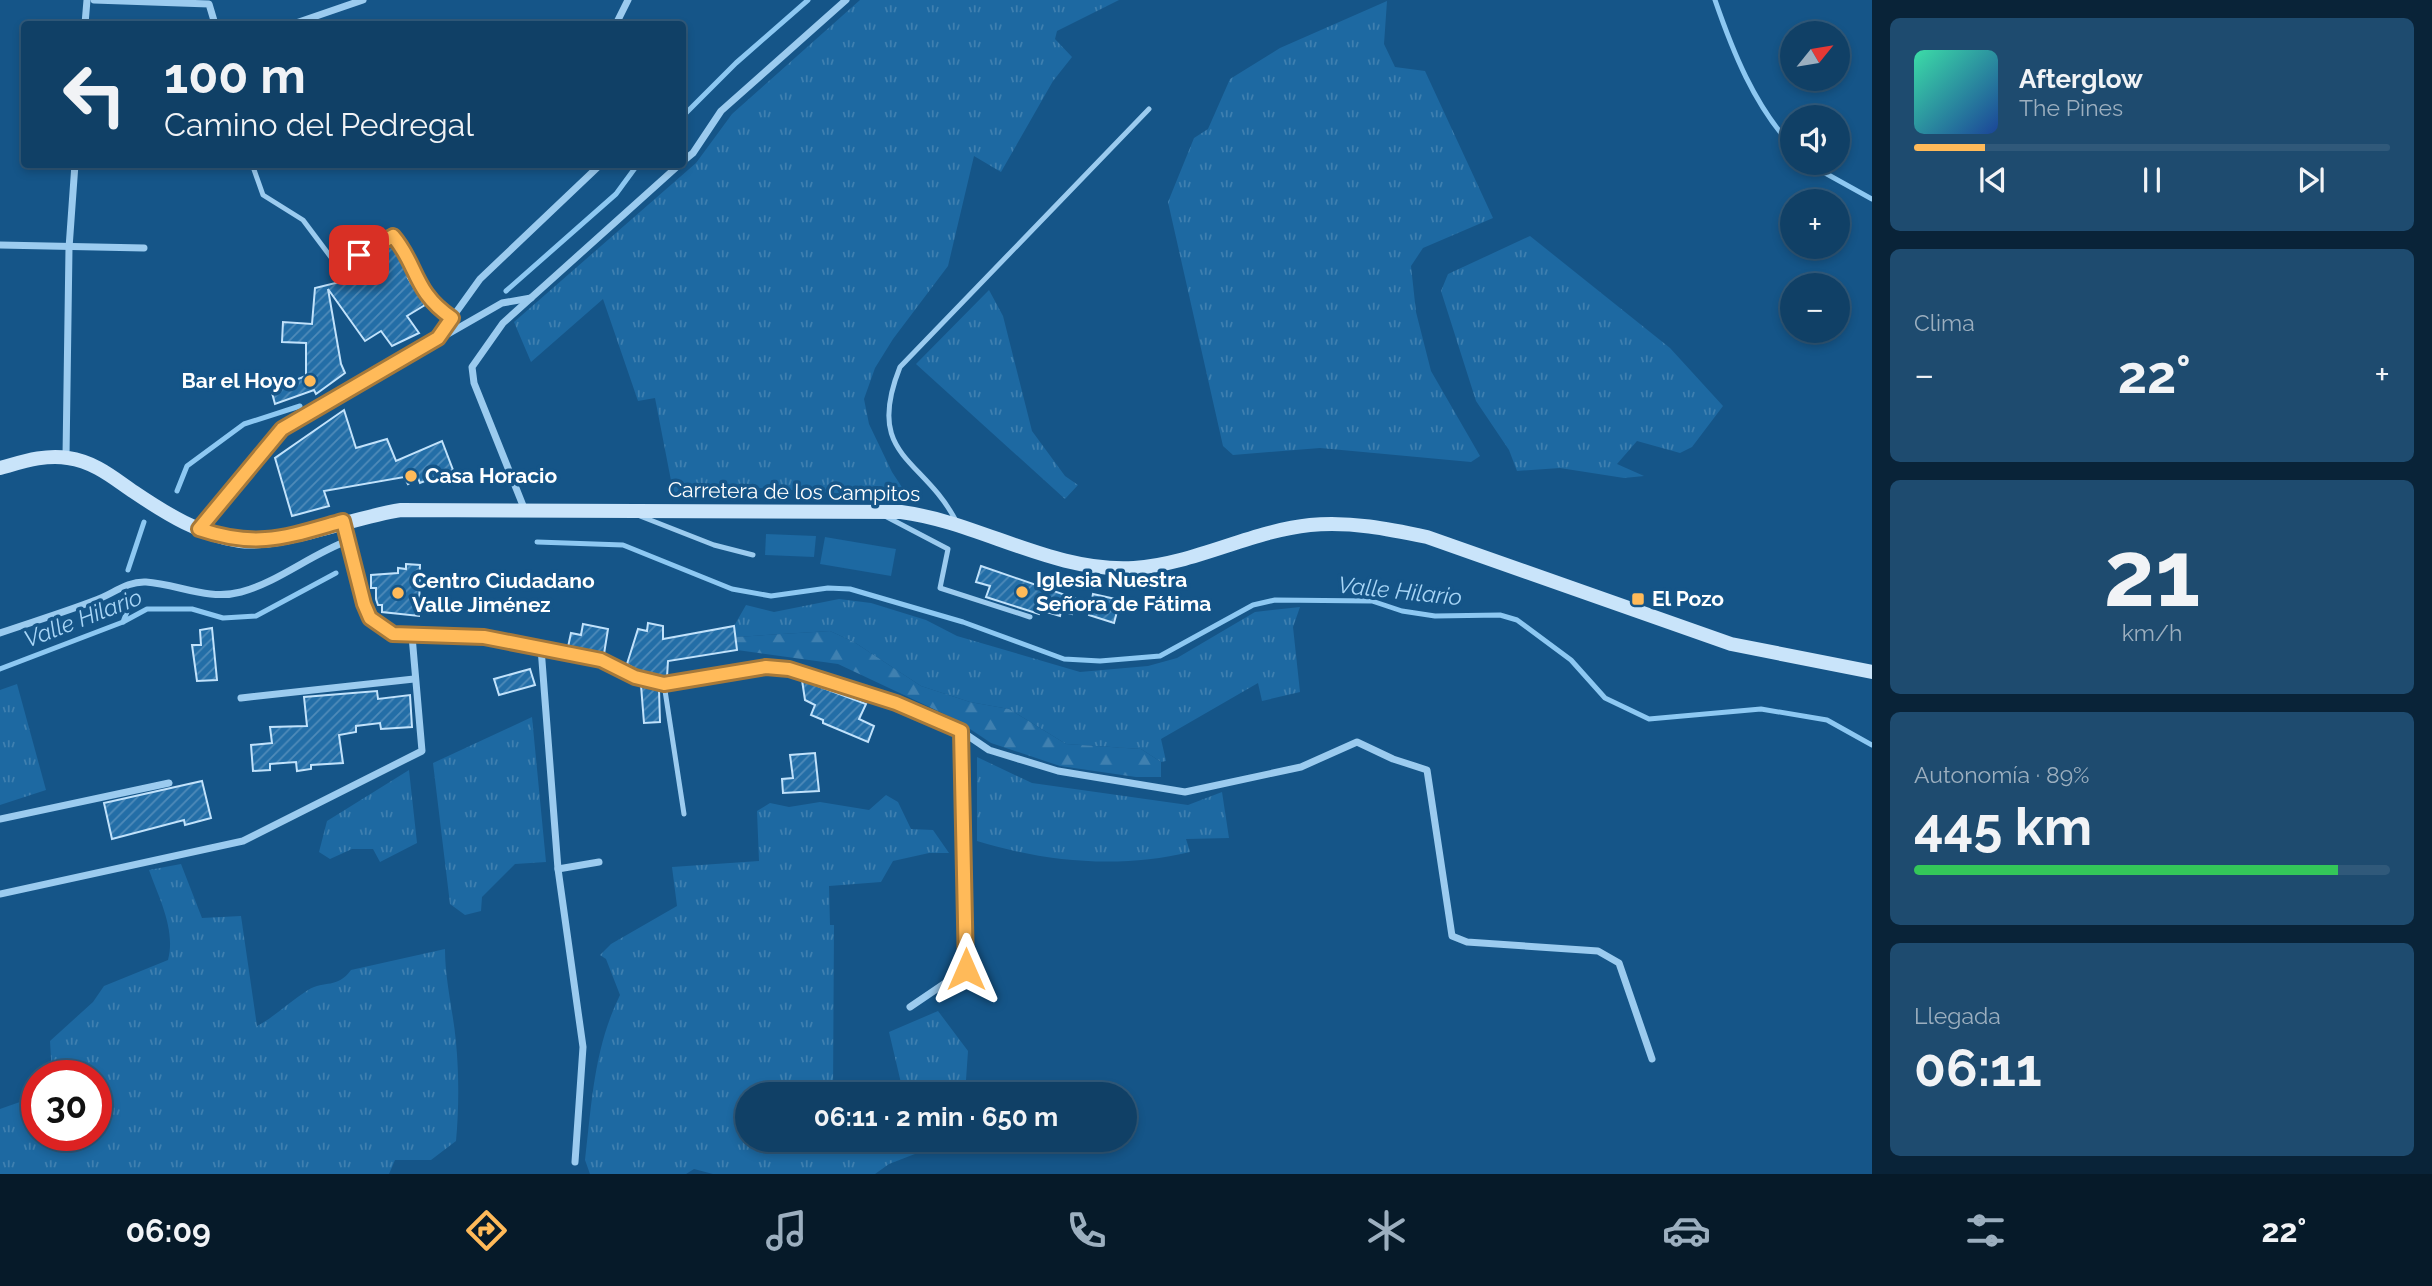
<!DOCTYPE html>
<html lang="es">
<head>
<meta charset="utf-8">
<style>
	body { margin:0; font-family:Raleway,sans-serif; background:#1e4b6f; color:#f1f3f6; height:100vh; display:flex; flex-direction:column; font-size:26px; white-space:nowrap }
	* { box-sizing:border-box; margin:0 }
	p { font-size:23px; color:#9cafbf }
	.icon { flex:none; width:38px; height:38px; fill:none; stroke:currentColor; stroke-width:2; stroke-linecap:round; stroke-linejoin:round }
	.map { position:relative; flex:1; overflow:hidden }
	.details { display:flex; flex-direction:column; gap:18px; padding:18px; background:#092338; width:560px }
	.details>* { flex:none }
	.banner { position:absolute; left:21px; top:21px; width:665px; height:147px; border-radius:7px; box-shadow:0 4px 10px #0003,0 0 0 2px #30597a; background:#104066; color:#f1f3f6; overflow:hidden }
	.needle { width:46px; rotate:60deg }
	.controls { position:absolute; left:1780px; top:21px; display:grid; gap:14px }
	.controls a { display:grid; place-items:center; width:70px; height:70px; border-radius:50%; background:#104066; box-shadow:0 4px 10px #0003,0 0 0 2px #30597a; font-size:35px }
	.speed { position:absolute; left:21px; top:1060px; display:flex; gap:14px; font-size:35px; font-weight:700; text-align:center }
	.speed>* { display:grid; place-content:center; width:91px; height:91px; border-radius:50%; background:#104066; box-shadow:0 4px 10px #0003,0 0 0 2px #30597a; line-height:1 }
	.speed .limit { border:10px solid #d22; background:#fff; color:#111 }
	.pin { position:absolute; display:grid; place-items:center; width:60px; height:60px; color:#fff; margin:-30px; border-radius:14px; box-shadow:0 4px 10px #0006 }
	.me { position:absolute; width:77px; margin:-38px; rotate:0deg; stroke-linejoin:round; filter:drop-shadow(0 0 5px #0008) }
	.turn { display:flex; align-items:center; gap:24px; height:147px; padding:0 28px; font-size:32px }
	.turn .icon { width:91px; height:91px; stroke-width:2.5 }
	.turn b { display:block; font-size:49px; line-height:60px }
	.big { font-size:52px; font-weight:700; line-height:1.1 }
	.details .tile { flex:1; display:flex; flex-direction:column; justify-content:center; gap:10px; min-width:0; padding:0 24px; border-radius:10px; background:#1e4b6f }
	.details .dial { align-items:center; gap:0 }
	.dial b { font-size:91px; line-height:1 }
	.song { display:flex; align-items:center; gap:21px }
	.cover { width:84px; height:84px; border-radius:10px; background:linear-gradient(135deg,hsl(160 70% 55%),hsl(220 70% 35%)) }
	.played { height:7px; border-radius:4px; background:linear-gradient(90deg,#ffba59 15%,#30597a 15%) }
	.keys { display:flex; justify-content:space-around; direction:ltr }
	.heat { display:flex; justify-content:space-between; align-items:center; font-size:38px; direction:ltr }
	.charge { height:10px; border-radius:5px; background:linear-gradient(90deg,#34c759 89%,#30597a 0) }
	.trip { position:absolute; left:735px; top:1082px; width:402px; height:70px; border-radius:35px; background:#104066; box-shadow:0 4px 10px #0003,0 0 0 2px #30597a; font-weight:700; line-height:70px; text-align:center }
	.tab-bar { display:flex; height:112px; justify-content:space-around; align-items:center; background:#061a29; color:#9cafbf }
	.tab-bar .icon { width:49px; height:49px }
	.tab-bar .selected { color:#ffba59 }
	.tab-bar b { font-size:32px; color:#f1f3f6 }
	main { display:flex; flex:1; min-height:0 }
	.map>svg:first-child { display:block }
	.grass { fill:url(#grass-tufts) }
	.forest { fill:url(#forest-firs) }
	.garden { fill:#1d69a2 }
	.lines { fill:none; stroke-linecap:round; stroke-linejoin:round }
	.stream { stroke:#8dc8f2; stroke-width:5 }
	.building { fill:url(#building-hatch); stroke:#c1e2fb; stroke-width:2 }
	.lane { stroke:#9bcbef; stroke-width:5 }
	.street { stroke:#9bcbef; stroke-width:7 }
	.secondary { stroke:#c9e4fa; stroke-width:14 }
	.route-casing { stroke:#a6793a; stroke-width:18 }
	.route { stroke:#ffba59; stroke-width:12 }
	.poi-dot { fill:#ffba59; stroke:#155588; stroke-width:2.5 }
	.labels { text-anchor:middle; stroke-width:7; stroke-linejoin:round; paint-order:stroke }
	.poi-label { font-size:21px; font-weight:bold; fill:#fff; stroke:#155588; text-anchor:start }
	.street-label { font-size:21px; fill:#fff; stroke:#155588 }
	.water-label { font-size:23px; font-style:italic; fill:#a7d5f6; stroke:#155588 }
</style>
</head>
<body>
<main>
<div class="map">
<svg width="1872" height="1174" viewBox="0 0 1872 1174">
	<defs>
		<pattern id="grass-tufts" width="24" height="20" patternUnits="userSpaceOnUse" patternTransform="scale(1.75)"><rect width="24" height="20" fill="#1d69a2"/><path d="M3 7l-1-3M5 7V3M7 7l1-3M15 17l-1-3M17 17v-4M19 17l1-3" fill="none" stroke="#3f80b0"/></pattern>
		<pattern id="forest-firs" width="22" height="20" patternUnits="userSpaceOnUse" patternTransform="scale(1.75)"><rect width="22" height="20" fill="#1d69a2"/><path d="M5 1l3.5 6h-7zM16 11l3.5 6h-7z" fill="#3f80b0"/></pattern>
		<pattern id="building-hatch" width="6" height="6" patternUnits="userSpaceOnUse" patternTransform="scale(1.75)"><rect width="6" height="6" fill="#236ea7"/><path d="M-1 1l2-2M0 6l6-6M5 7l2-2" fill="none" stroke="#4f8bb9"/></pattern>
	</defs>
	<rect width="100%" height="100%" fill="#155588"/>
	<g class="grass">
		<polygon points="860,0 1119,0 1057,31 1055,39 1072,57 1053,81 1001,172 974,156 948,266 893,339 875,368 864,399 869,424 892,472 909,498 746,487 674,496 655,398 638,401 603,299 531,362 514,322 696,163 732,114"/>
		<polygon points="1387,1 1384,44 1395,67 1425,71 1493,218 1423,248 1411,266 1416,312 1431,371 1480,456 1471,462 1320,448 1233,455 1223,446 1168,202 1194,138 1208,129 1230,79 1280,48"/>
		<polygon points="1530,236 1670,348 1723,406 1692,447 1680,453 1637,441 1617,464 1644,476 1624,478 1560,468 1517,471 1509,450 1476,401 1441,291 1448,274"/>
		<polygon points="989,290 1003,316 1032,431 1065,476 1078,485 1065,499 916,364"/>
		<polygon points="839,599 871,603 926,620 957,636 1080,672 1148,666 1177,658 1255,612 1300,607 1293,627 1300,692 1262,701 1258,683 1161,739 1166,761 1161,762 1141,749 1066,744 1009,709 970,702 921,686 854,642 830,631 736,637 734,626 746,605 774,612"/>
		<polygon points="17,684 46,790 0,805 0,690"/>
		<polygon points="532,717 546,862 515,864 482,897 481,911 465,915 450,904 433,763"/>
		<path d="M 977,757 L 1032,783 L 1188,805 L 1222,792 L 1229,838 L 1186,839 L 1190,852 C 1119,869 1046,862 977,841 Z"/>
		<polygon points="409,770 417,843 380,862 373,849 352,849 330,859 319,852 327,821"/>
		<path d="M 886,795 L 898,802 L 911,829 L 933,830 L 949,853 L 929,853 L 893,861 L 881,882 L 829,886 L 830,925 L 834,925 L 833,1094 L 747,1094 L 747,1139 L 948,1139 L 946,1142 L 889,1164 L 875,1174 L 713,1174 L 694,1169 L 686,1174 L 590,1174 L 585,1160 C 592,1101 594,1048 620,995 L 606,959 L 600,955 L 611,944 L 677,906 L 672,867 L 759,861 L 757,811 L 770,803 L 789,807 L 820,802 L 869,810 Z"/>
		<path d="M 181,864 L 202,918 L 241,916 L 257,1026 C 276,1016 290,1001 308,990 C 325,980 337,989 351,970 L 445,949 C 445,981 453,1010 456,1042 C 459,1075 459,1108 456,1141 L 431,1160 L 395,1160 L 389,1174 L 0,1174 L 0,1109 L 37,1096 L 37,1136 L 96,1136 L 96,1076 L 52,1076 L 50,1041 L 93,1002 L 104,986 L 168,960 C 176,930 159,898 149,870 Z"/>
		<polygon points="938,1011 968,1051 965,1094 864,1094 901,1083 889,1032"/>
	</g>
	<polygon class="forest" points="830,631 854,642 921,686 970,702 1009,709 1066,744 1141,749 1161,762 1161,777 1136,777 1060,766 991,743 955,719 838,664 737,650 736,637"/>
	<g class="garden">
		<polygon points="766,534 816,536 814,557 765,555"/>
		<polygon points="825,537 896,549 891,576 820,564"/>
	</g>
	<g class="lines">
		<g class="stream">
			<path d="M 1715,0 C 1733,52 1754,105 1792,146"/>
			<polyline points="682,117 736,63 808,0"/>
			<polyline points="1807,163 1872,199"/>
			<polyline points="506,291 616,194 638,164"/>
			<polyline points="177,491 187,466 244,424 300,406"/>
			<polyline points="537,542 623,545 732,589 771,596 828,588 850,589 963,622 1064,659 1100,661 1160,656 1253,605 1275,600 1372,601 1402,611 1435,616 1500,615 1517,620 1571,660 1605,698 1649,719 1761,709 1827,720 1872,745"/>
			<polyline points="128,570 144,522"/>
			<polyline points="123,622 130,604"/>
			<polyline points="0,669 123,622 147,609 192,609 223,618 256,616 336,573"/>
		</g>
	</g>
	<g class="building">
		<polygon points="391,243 409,273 411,277 408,278 425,305 407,316 419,333 392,346 381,331 365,341 328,289 341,364 345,373 316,394 314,390 275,404 271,389 306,376 306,343 282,342 283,322 312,324 315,288 356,278 355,261"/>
		<polygon points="344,410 356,448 387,439 396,461 442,441 453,470 420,483 418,478 408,484 404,477 324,491 329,506 292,516 275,458"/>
		<polygon points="406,564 420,565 419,616 382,612 382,605 378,605 376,599 376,588 371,588 371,575 398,573 398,568 406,569"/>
		<polygon points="981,566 1077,599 1072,614 1061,611 1060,616 1040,610 1039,614 986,597 990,586 976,582"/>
		<polygon points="1093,594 1120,600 1114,623 1089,615"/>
		<polygon points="648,623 663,626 663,639 734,626 737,650 668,661 667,677 640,672 627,664 638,629 647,631"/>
		<polygon points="583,624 608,629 604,654 568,647 571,633 581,635"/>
		<polygon points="212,628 217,680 197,681 192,645 201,645 200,630"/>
		<polygon points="530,669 535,685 499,695 494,679"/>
		<polygon points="802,680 866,704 859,719 874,726 868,742 823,723 823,720 811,715 815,705 805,700"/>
		<polygon points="641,685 659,689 660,722 644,723"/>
		<polygon points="377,691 378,699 410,695 412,727 381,729 380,723 356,726 356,732 339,735 343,763 311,765 311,769 297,771 296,762 270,764 270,770 253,771 251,745 272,743 270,727 307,726 304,697"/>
		<polygon points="815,753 819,791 783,793 782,779 793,778 790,755"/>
		<polygon points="202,781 211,818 185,825 184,820 112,839 104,803"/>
	</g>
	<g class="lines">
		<g class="lane">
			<path d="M 252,164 L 263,195 L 303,220 L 333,260 L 342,262 L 393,236 C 418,266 414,293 452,318"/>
			<polyline points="640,516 714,545 753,555"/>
			<polyline points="885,516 948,549 940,588 1030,617"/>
			<path d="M 956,521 C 923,457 864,457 900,367 L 1149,109"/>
			<polyline points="664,684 684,814"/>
		</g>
		<g class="street">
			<polyline points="94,0 209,4 215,24"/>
			<polyline points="85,24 87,0"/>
			<polyline points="293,24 363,0"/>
			<polyline points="616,24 628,0"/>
			<polyline points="682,162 693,153 721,111 846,0"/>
			<polyline points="0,245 144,248"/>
			<polyline points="439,336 480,279 601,164"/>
			<polyline points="66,457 69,248 75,164"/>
			<polyline points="524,508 474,383 472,367 503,323 680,164"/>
			<polyline points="343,522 364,604 370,618 393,634 484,637 601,660 635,677 664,684 766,667 789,669 896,703 961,731 989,750 1058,771 1185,792 1301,767 1357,742 1393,759 1427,770 1452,936 1467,942 1598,951 1619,963 1652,1059"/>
			<polyline points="199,529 282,429 502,303 531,298"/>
			<path d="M 0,633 C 32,622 65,612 96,600 C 113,594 127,581 146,582 C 178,584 208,601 241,592 C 278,582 310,555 347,541"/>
			<polyline points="541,648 558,869 583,1047 575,1162"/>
			<polyline points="241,698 414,679"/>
			<polyline points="0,819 169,783"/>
			<polyline points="558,869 599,862"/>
			<polyline points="0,894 243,841 422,751 412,636"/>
			<polyline points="910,1007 966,969 961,731"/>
		</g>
		<path class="secondary" d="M 0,468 C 22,462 45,454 68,458 C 95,462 112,477 134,492 C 165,513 202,536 240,541 C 283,546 354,517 401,510 L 901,512 C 979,522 1053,573 1134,568 C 1194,564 1251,531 1310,525 C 1350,521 1389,529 1427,537 L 1731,644 L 1872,672"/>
	</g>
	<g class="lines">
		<defs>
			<path id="route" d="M 359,255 L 393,236 C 418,265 413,292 452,318 L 438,338 L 282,429 L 199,529 C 258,549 286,537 343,521 L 364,604 L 370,618 L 393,634 L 484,637 L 601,660 L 635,677 L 664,684 L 766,667 L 789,669 L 896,703 L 961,731 L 966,969"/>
		</defs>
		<use href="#route" class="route-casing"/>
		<use href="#route" class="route"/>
	</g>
	<g class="poi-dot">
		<circle cx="310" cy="381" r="7"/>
		<circle cx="411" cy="476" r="7"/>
		<circle cx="1022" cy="592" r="7"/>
		<circle cx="398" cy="593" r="7"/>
		<rect x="1631" y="592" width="14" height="14" rx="3.5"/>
	</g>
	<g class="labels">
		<g class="poi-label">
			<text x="296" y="388" text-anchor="end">Bar el Hoyo</text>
			<text x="425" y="483">Casa Horacio</text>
			<text x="1036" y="587">Iglesia Nuestra<tspan x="1036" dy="24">Señora de Fátima</tspan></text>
			<text x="412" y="588">Centro Ciudadano<tspan x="412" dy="24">Valle Jiménez</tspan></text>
			<text x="1652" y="606">El Pozo</text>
		</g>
		<g class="street-label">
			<text transform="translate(794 492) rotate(1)" y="7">Carretera de los Campitos</text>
		</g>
		<g class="water-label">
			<text transform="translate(1400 591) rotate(6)" y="8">Valle Hilario</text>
			<text transform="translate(83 618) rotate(-21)" y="8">Valle Hilario</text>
		</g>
	</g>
</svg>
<div class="controls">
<a><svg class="needle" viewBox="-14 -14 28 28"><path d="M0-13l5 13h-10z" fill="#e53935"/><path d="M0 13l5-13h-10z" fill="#9cafbf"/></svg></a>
<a><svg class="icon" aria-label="sound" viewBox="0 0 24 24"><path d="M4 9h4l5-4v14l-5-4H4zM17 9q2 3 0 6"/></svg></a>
<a>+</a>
<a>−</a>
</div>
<div class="speed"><div class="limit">30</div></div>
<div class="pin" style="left:359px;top:255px;background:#d93025"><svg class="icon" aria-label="arrive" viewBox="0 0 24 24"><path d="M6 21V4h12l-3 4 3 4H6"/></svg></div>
<svg class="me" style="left:966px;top:969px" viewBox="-20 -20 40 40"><path d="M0-17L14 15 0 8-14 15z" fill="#ffba59" stroke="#fff" stroke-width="4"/></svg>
<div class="trip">06:11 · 2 min · 650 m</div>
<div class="banner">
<div class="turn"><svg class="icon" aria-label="left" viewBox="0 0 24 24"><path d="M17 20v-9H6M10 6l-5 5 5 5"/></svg><div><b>100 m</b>Camino del Pedregal</div></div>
</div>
</div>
<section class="details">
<div class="tile">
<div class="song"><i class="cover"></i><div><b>Afterglow</b><p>The Pines</p></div></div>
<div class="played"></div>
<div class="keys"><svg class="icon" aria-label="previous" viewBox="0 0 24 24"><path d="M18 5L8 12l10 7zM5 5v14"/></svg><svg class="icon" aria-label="pause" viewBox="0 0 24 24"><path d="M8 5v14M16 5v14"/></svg><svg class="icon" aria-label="next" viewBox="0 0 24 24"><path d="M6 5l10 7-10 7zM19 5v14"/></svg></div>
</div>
<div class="tile"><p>Clima</p>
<div class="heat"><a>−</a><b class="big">22°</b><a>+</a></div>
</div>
<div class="tile dial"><b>21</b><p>km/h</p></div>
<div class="tile"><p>Autonomía · 89%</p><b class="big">445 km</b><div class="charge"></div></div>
<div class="tile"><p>Llegada</p><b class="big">06:11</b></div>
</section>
</main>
<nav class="tab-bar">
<b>06:09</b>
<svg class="icon selected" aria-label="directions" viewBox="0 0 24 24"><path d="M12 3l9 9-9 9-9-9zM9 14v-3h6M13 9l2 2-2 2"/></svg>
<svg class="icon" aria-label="music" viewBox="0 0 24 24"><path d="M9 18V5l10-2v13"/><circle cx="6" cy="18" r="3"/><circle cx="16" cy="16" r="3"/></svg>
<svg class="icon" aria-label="phone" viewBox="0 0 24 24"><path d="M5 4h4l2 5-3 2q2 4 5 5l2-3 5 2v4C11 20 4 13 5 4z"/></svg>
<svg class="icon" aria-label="climate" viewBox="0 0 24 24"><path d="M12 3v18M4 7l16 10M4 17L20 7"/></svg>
<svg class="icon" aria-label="car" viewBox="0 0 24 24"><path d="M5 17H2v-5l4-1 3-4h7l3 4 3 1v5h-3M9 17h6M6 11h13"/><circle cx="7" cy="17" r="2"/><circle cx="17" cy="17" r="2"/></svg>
<svg class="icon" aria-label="filters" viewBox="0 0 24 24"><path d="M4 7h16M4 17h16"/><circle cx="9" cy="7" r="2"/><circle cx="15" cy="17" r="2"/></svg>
<b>22°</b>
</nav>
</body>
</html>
